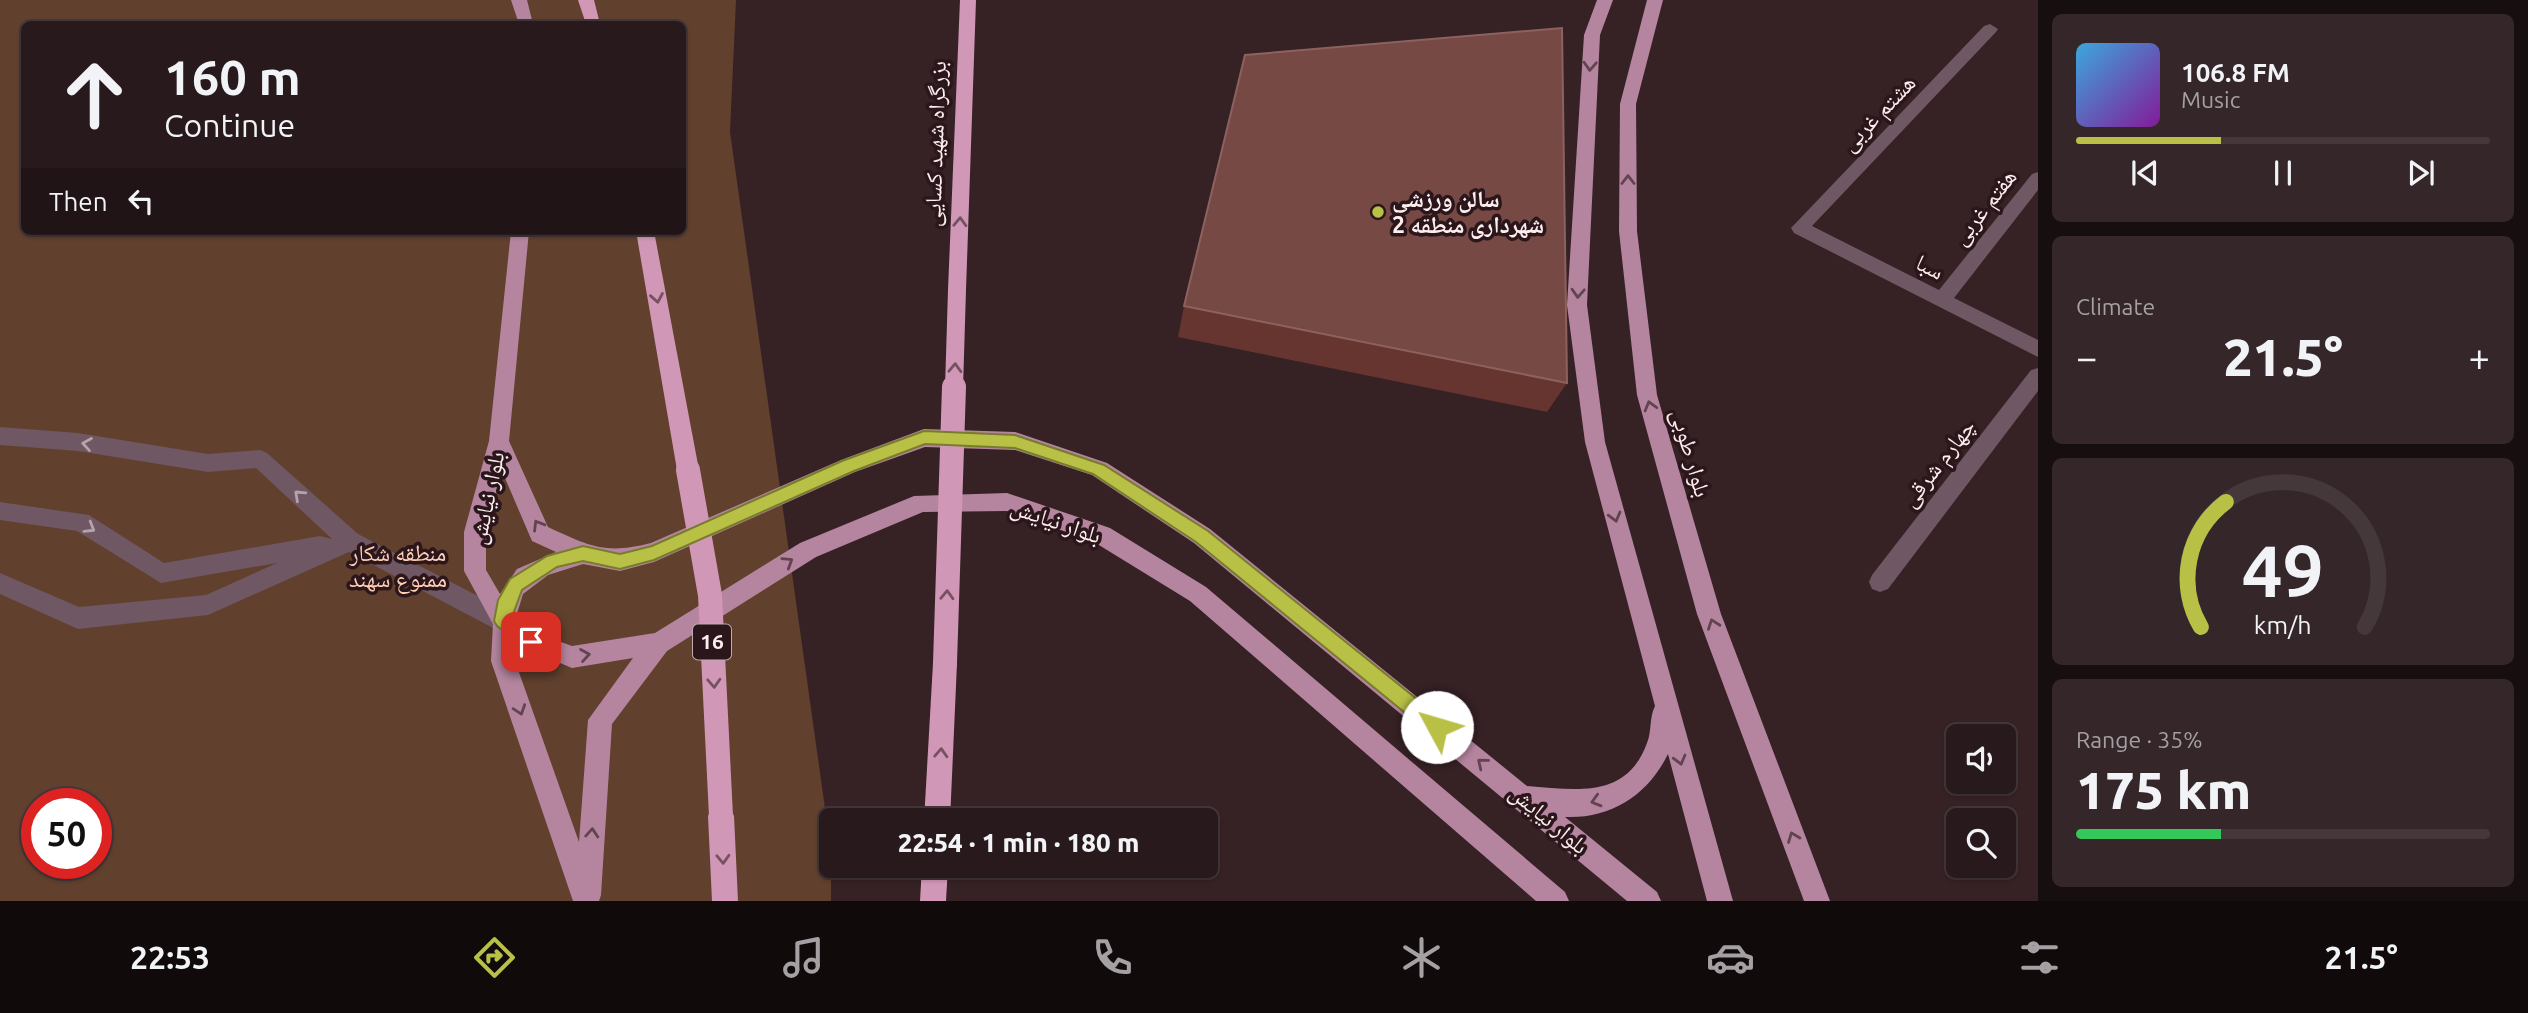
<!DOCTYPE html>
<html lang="en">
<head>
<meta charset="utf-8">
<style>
	body { margin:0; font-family:Ubuntu,"Noto Naskh Arabic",sans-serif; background:#342629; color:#f1f3f6; height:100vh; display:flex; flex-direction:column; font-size:26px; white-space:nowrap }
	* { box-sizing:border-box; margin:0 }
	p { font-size:23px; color:#a5a0a3 }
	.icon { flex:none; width:38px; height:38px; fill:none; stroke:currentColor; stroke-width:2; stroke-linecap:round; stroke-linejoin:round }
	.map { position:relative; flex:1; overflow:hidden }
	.details { display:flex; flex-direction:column; gap:14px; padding:14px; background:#160e0f; width:490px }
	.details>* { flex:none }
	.guide { position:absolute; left:21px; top:21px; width:665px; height:214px; border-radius:10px; box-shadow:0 2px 5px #0004,0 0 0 2px #44383b; background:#28191c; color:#f1f3f6; overflow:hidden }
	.fabs { position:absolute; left:1946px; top:724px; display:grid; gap:14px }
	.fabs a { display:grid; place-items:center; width:70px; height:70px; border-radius:10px; background:#28191c; box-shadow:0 2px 5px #0004,0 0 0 2px #44383b; font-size:35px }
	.speed { position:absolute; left:21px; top:788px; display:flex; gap:14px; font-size:35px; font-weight:700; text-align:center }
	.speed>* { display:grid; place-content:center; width:91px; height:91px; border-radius:50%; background:#28191c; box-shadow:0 2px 5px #0004,0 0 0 2px #44383b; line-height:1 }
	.speed .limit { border:10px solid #d22; background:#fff; color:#111 }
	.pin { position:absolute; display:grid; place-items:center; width:60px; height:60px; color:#fff; margin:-30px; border-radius:14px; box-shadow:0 4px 10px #0006 }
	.me { position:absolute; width:77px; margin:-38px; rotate:309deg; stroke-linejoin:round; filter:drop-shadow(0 0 5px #0008) }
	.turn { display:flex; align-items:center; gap:24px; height:147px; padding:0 28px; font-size:32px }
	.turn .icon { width:91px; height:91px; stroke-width:2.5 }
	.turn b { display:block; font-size:49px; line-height:60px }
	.then { display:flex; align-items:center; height:66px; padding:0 28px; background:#0003; gap:14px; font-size:26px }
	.big { font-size:52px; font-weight:800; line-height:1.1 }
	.details .widget { flex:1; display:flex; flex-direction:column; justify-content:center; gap:10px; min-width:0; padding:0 24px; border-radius:10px; background:#342629 }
	.details .dial { align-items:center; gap:0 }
	.dial svg { height:182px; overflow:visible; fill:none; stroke:#44383b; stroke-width:7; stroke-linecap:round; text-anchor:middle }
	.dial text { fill:#f1f3f6; stroke:none }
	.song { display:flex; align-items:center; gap:21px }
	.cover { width:84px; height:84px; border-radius:10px; background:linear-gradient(135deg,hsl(200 70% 55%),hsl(290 70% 35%)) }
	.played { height:7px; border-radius:4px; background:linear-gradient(90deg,#b9c046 35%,#44383b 35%) }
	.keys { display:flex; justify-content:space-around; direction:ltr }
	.heat { display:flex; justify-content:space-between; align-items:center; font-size:38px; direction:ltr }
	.charge { height:10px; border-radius:5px; background:linear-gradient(90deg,#34c759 35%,#44383b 0) }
	.trip { position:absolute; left:819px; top:808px; width:399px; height:70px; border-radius:10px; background:#28191c; box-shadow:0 2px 5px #0004,0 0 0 2px #44383b; font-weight:800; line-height:70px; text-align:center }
	.dock { display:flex; height:112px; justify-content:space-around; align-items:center; background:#100a0b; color:#a5a0a3 }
	.dock .icon { width:49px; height:49px }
	.dock .selected { color:#b9c046 }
	.dock b { font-size:32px; color:#f1f3f6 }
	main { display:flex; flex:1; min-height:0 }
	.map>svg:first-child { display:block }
	.green { fill:#61402e; fill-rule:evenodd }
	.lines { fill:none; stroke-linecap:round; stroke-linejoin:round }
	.minor { fill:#6f5763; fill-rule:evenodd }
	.major { fill:#b5859f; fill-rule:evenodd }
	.highway { fill:#d197b6; fill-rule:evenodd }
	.highway-bridge-far1 { stroke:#d197b6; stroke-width:18 }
	.highway-bridge { stroke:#d197b6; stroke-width:24 }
	.wall { fill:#67352f }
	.building { fill:#774944; stroke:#8c625f; stroke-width:2 }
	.oneway { stroke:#624350 }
	.oneway2 { stroke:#765161 }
	.oneway3 { stroke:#b6a2a9 }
	.route { fill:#b9c046; stroke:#787d2e; stroke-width:2 }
	.poi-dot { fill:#b9c046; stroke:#2b171b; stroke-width:2.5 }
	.labels { text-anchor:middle; stroke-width:7; stroke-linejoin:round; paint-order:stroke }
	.shield { fill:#2b171b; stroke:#bdadaf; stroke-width:2 }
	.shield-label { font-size:21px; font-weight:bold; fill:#fcedef }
	.street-label { font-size:23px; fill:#fcedef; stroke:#2b171b }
	.poi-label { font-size:23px; font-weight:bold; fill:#fcedef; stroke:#2b171b; text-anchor:start }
	.park-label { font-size:23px; fill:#ffceb4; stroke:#2b171b }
</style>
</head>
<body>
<main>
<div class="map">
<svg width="2038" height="901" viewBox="0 0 2038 901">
	<rect width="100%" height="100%" fill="#362125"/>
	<path class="green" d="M 0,0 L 736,0 L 730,132 L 831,851 L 831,901 L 0,901 ZM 24,24 L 682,24 L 682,231 L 24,231 ZM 37,803 L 96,803 L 96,863 L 37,863 Z"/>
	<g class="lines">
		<g class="minor">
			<polygon points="1990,24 1998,29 1996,32 1812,226 1939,290 2032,174 2038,172 2038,190 1954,298 2038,340 2038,357 1794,233 1791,228 1984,26"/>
			<polygon points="2038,368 2038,391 1888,589 1880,592 1872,589 1869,582 1872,575 2031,370"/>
			<polygon points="0,427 78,433 208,454 260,450 267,453 358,534 511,613 515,621 511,629 503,632 495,629 349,552 208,615 78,629 0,594 0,573 79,607 206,595 277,563 161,583 77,531 0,520 0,502 89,515 164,563 320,536 332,539 256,468 208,472 78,451 0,445"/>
		</g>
		<g class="major">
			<polygon points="511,0 527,0 533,24 519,24"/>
			<path d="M 1597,0 L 1613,0 L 1600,35 L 1587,305 L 1605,442 L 1733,901 L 1707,901 L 1668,754 C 1648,795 1611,819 1565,817 L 1657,892 L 1661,901 L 1627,901 L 1194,543 L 1092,475 L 1015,450 L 925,447 L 855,472 L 654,562 L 620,571 L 583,564 L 548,575 L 523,594 L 516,617 L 539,634 L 572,646 L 655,633 L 800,543 L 914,496 L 1007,493 L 1110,528 L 1206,587 L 1565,892 L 1569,901 L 1536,901 L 1190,601 L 1094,542 L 1007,511 L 923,512 L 816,557 L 667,651 L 612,724 L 601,895 L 599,901 L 573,901 L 491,661 L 493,624 L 464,571 L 464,532 L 489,441 L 511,231 L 529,231 L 509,441 L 548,527 C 589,546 605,555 651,543 L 841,460 L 924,429 L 1015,432 L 1107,463 L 1210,529 L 1527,786 C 1573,789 1626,801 1647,743 C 1652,731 1649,718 1655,706 L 1585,442 L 1567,305 L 1584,35 ZM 502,471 L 532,541 L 556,552 L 517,569 L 500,594 L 486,570 L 486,532 ZM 515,644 L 572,668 L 633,658 L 588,720 L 579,842 L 515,661 Z"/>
			<polygon points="1647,0 1663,0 1636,104 1637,231 1657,395 1721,614 1830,901 1804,901 1697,614 1637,395 1619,231 1620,104"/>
		</g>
		<g class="highway">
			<polygon points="578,0 594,0 600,24 586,24"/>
			<polygon points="960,0 976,0 966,290 957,297 948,290"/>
			<polygon points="636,231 654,231 699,470 696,476 688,479 680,476 677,470"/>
			<polygon points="945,652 953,655 957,663 950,821 924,821 933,663 937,655"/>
			<polygon points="721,803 730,807 734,816 738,901 712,901 708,816 712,807"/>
			<polygon points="922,866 948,866 946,901 920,901"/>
		</g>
		<polyline class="highway-bridge-far1" points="954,388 957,290"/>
		<g class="highway-bridge">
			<polyline points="688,470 710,595 721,816"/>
			<polyline points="945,663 954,387"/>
		</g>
	</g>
	<polygon class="wall" points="1184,306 1567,383 1547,412 1178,337"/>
	<polygon class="building" points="1562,28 1567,383 1184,306 1245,55"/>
	<defs><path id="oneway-chevron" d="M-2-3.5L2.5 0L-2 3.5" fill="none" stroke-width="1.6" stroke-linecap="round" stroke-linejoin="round" transform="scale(1.75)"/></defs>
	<g class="oneway">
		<use href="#oneway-chevron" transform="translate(1590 66) rotate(93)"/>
		<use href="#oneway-chevron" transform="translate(1628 180) rotate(-90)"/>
		<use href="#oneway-chevron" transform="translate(1578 293) rotate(93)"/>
		<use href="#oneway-chevron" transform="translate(1650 406) rotate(-106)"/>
		<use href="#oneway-chevron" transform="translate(1615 517) rotate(75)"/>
		<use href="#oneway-chevron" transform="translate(538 525) rotate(-121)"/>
		<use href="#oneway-chevron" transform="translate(788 562) rotate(-32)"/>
		<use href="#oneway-chevron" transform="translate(1713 624) rotate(-110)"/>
		<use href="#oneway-chevron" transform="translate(585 655) rotate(-9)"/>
		<use href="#oneway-chevron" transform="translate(520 710) rotate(71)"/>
		<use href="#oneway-chevron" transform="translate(1680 760) rotate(75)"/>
		<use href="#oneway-chevron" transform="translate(1482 763) rotate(-141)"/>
		<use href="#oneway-chevron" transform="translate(1596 801) rotate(164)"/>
		<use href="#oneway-chevron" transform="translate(592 833) rotate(-86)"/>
		<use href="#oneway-chevron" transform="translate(1793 837) rotate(-111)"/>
	</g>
	<g class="oneway2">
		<use href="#oneway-chevron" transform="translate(960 222) rotate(-88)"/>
		<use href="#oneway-chevron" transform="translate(657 298) rotate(80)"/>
		<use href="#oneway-chevron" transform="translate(955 368) rotate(-88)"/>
		<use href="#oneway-chevron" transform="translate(947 595) rotate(-88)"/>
		<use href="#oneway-chevron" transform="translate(714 683) rotate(87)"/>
		<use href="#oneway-chevron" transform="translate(941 753) rotate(-87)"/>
		<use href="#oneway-chevron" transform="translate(723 859) rotate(88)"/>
	</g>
	<g class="oneway3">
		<use href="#oneway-chevron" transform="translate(87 444) rotate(-171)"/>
		<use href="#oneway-chevron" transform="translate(299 495) rotate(-137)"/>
		<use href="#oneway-chevron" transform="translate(90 528) rotate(31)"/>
	</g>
	<polygon class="route" points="924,431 1015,435 1104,465 1208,531 1444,721 1447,727 1444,734 1437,736 1431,734 1196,542 1093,474 1015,448 925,444 854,471 654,560 620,569 583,561 557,567 522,590 512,617 538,636 540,642 538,648 531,650 497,626 494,621 498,600 510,579 547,556 583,546 620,554 652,546 842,461"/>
	<circle class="poi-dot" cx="1378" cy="212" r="7"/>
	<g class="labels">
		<rect class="shield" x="693" y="624.5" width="38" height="35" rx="5"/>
		<g class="shield-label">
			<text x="712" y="649">16</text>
		</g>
		<g class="street-label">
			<text transform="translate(1878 113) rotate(-46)" y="8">هشتم غربی</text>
			<text transform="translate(935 144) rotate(-88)" y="8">بزرگراه شهید کسایی</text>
			<text transform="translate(1984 207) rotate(-52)" y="8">هفتم غربی</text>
			<text transform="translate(1930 267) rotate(27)" y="8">سبا</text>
			<text transform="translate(1691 453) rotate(74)" y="8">بلوار طوبی</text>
			<text transform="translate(1938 463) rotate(-52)" y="8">چهارم شرقی</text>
			<text transform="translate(487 498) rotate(-78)" y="8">بلوار نیایش</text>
			<text transform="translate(1056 521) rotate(19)" y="8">بلوار نیایش</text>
			<text transform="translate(1549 819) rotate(40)" y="8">بلوار نیایش</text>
		</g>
		<g class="poi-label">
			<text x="1392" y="207">سالن ورزشی<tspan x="1392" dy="26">شهرداری منطقه 2</tspan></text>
		</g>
		<g class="park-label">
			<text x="398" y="561">منطقه شکار<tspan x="398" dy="26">ممنوع سهند</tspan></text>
		</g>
	</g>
</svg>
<div class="fabs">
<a><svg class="icon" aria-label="sound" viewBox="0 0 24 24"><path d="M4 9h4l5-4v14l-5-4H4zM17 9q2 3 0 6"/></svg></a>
<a><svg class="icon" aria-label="search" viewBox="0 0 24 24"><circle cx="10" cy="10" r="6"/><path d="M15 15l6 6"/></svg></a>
</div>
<div class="speed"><div class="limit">50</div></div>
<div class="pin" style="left:531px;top:642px;background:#d93025"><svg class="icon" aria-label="arrive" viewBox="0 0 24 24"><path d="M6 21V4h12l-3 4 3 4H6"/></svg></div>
<svg class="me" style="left:1437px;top:727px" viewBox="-20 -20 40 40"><circle r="19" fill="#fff"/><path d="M0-13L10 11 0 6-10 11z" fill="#b9c046"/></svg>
<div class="trip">22:54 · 1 min · 180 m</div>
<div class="guide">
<div class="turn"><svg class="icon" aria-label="ahead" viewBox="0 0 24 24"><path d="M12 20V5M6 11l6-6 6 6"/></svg><div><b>160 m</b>Continue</div></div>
<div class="then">Then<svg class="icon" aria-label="left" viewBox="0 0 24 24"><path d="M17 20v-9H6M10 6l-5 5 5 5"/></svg></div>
</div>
</div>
<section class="details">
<div class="widget">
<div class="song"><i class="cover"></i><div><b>106.8 FM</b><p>Music</p></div></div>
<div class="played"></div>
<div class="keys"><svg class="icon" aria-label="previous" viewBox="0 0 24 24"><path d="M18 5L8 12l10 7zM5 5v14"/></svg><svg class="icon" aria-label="pause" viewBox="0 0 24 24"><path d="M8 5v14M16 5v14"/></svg><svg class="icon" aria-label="next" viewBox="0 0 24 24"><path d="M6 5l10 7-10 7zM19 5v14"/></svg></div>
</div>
<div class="widget"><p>Climate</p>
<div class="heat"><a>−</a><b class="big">21.5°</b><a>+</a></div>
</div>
<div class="widget dial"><svg viewBox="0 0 100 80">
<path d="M14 69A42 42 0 1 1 86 69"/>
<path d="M14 69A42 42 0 0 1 25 14" stroke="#b9c046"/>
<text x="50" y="56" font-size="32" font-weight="700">49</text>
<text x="50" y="72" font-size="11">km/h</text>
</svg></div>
<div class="widget"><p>Range · 35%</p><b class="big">175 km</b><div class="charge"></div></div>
</section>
</main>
<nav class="dock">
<b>22:53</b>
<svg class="icon selected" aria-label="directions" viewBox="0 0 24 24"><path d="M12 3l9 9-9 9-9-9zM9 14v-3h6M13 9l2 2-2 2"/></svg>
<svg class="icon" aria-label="music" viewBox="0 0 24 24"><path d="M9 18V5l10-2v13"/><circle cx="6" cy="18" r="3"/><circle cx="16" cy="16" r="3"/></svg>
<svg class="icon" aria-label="phone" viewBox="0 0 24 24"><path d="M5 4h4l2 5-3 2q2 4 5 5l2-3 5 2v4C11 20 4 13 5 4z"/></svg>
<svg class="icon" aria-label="climate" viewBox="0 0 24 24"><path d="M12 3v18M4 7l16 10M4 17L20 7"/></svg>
<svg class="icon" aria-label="car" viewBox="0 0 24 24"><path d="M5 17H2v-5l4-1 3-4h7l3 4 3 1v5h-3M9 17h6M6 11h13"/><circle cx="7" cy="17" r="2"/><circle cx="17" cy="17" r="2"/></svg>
<svg class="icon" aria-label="filters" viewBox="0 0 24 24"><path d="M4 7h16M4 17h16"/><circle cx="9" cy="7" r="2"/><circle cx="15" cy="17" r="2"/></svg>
<b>21.5°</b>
</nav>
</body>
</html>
